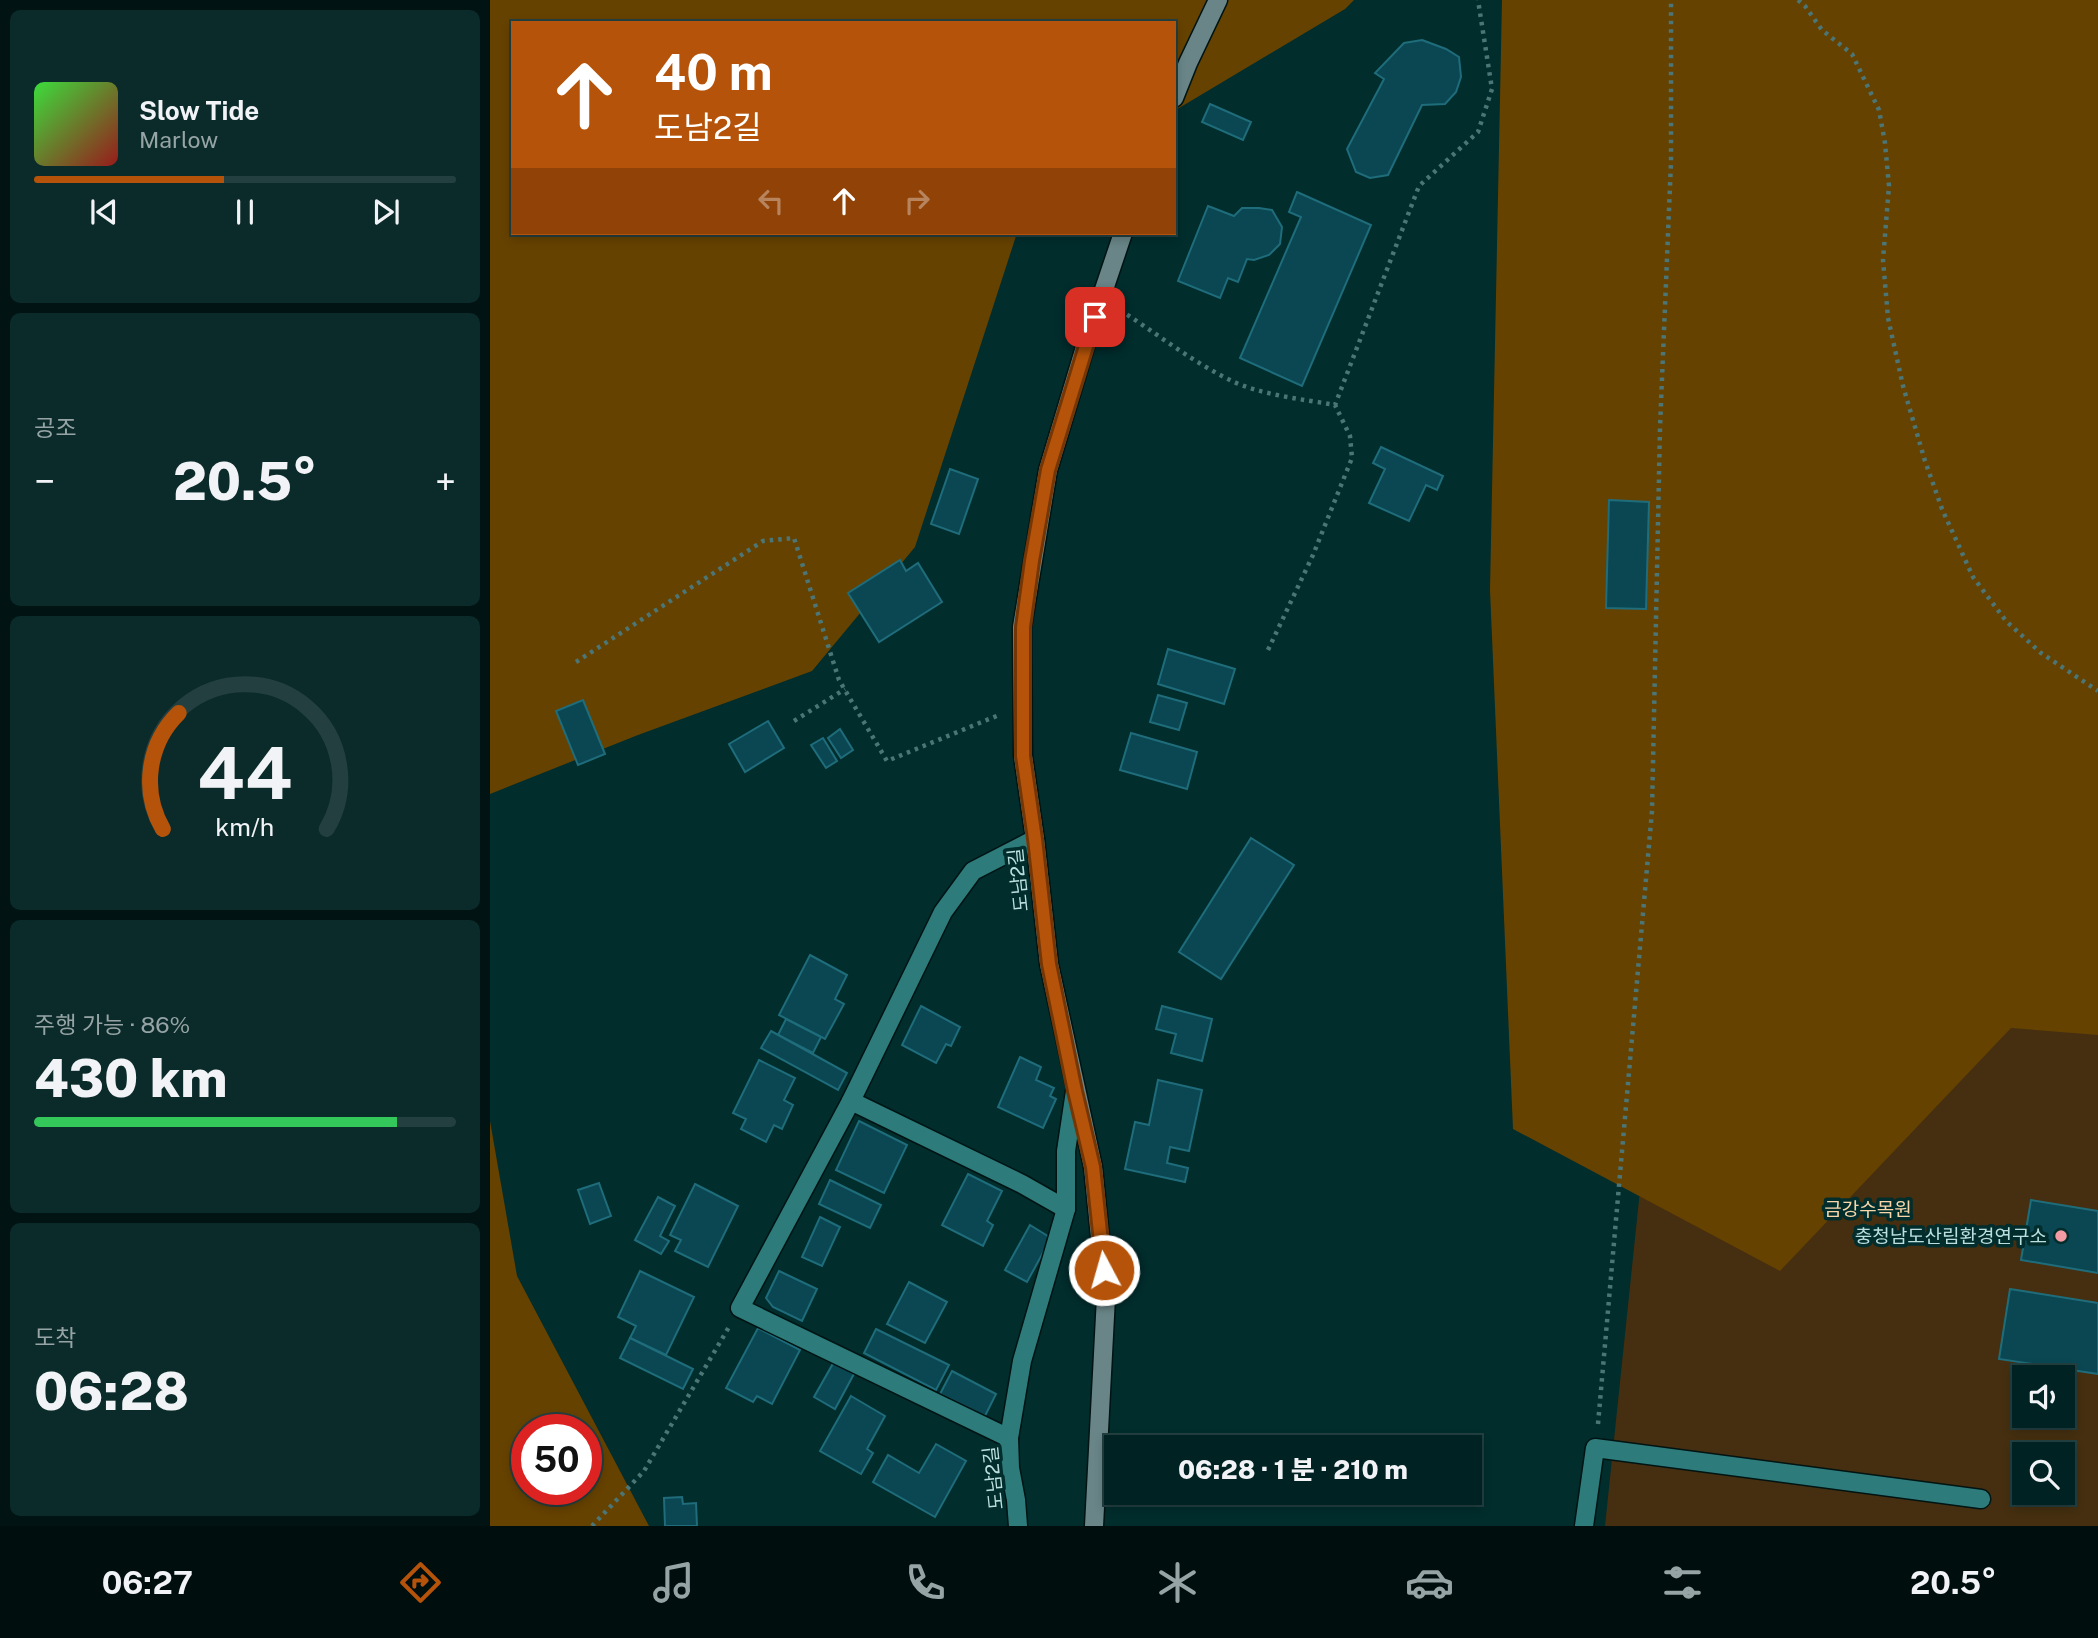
<!DOCTYPE html>
<html lang="ko">
<head>
<meta charset="utf-8">
<style>
	body { margin:0; font-family:"Public Sans","Noto Sans KR",sans-serif; background:#0b2a2a; color:#f1f3f6; height:100vh; display:flex; flex-direction:column; font-size:26px; white-space:nowrap }
	* { box-sizing:border-box; margin:0 }
	p { font-size:23px; color:#96a4a5 }
	.icon { flex:none; width:38px; height:38px; fill:none; stroke:currentColor; stroke-width:2; stroke-linecap:round; stroke-linejoin:round }
	.map { position:relative; flex:1; overflow:hidden }
	.panel { display:flex; flex-direction:column; gap:10px; padding:10px; background:#011313; width:490px }
	.panel>* { flex:none }
	.top-card { position:absolute; left:21px; top:21px; width:665px; height:214px; border-radius:0px; box-shadow:0 4px 10px #0003,0 0 0 2px #233f40; background:#b45309; color:#fff; overflow:hidden }
	.buttons { position:absolute; left:1522px; top:1365px; display:grid; gap:14px }
	.buttons a { display:grid; place-items:center; width:63px; height:63px; border-radius:0px; background:#012222; box-shadow:0 4px 10px #0003,0 0 0 2px #233f40; font-size:35px }
	.speed { position:absolute; left:21px; top:1414px; display:flex; gap:14px; font-size:35px; font-weight:700; text-align:center }
	.speed>* { display:grid; place-content:center; width:91px; height:91px; border-radius:50%; background:#012222; box-shadow:0 4px 10px #0003,0 0 0 2px #233f40; line-height:1 }
	.speed .limit { border:10px solid #d22; background:#fff; color:#111 }
	.pin { position:absolute; display:grid; place-items:center; width:60px; height:60px; color:#fff; margin:-30px; border-radius:14px; box-shadow:0 4px 10px #0006 }
	.me { position:absolute; width:77px; margin:-38px; rotate:354deg; stroke-linejoin:round; filter:drop-shadow(0 0 5px #0008) }
	.turn { display:flex; align-items:center; gap:24px; height:147px; padding:0 28px; font-size:32px }
	.turn .icon { width:91px; height:91px; stroke-width:2.5 }
	.turn b { display:block; font-size:49px; line-height:60px }
	.lanes { display:flex; align-items:center; height:66px; padding:0 28px; background:#0003; justify-content:center; gap:35px; direction:ltr }
	.lanes .off { opacity:.35 }
	.big { font-size:52px; font-weight:800; line-height:1.1 }
	.panel .tile { flex:1; display:flex; flex-direction:column; justify-content:center; gap:10px; min-width:0; padding:0 24px; border-radius:10px; background:#0b2a2a }
	.panel .dial { align-items:center; gap:0 }
	.dial svg { height:182px; overflow:visible; fill:none; stroke:#233f40; stroke-width:7; stroke-linecap:round; text-anchor:middle }
	.dial text { fill:#f1f3f6; stroke:none }
	.song { display:flex; align-items:center; gap:21px }
	.cover { width:84px; height:84px; border-radius:10px; background:linear-gradient(135deg,hsl(120 70% 55%),hsl(0 70% 35%)) }
	.played { height:7px; border-radius:4px; background:linear-gradient(90deg,#b45309 45%,#233f40 45%) }
	.keys { display:flex; justify-content:space-around; direction:ltr }
	.heat { display:flex; justify-content:space-between; align-items:center; font-size:38px; direction:ltr }
	.charge { height:10px; border-radius:5px; background:linear-gradient(90deg,#34c759 86%,#233f40 0) }
	.trip { position:absolute; left:614px; top:1435px; width:378px; height:70px; border-radius:0px; background:#012222; box-shadow:0 4px 10px #0003,0 0 0 2px #233f40; font-weight:800; line-height:70px; text-align:center }
	.tab-bar { display:flex; height:112px; justify-content:space-around; align-items:center; background:#000e0e; color:#96a4a5 }
	.tab-bar .icon { width:49px; height:49px }
	.tab-bar .selected { color:#b45309 }
	.tab-bar b { font-size:32px; color:#f1f3f6 }
	main { display:flex; flex:1; min-height:0 }
	.map>svg:first-child { display:block }
	.green { fill:#452f10; fill-rule:evenodd }
	.forest { fill:#664200; fill-rule:evenodd }
	.building { fill:#0a4753; stroke:#1f6c7b; stroke-width:2 }
	.lines { fill:none; stroke-linecap:round; stroke-linejoin:round }
	.lane-casing { stroke:#001413; stroke-width:21 }
	.street-casing { stroke:#001413; stroke-width:21 }
	.secondary-casing { stroke:#001413; stroke-width:21 }
	.path { stroke:#4c7575; stroke-width:4.5; stroke-dasharray:3.5 5; stroke-linecap:butt }
	.lane { stroke:#2d7c7b; stroke-width:18 }
	.street { stroke:#2d7c7b; stroke-width:18 }
	.secondary { stroke:#698587; stroke-width:18 }
	.route-casing { stroke:#753606; stroke-width:18 }
	.route { stroke:#b45309; stroke-width:12 }
	.poi-dot { fill:#f49aa2; stroke:#012d2d; stroke-width:2.5 }
	.labels { text-anchor:middle; stroke-width:7; stroke-linejoin:round; paint-order:stroke }
	.street-label { font-size:19px; fill:#bbdfde; stroke:#012d2d }
	.park-label { font-size:19px; fill:#f9d6a9; stroke:#012d2d }
	.poi-label { font-size:19px; fill:#bbdfde; stroke:#012d2d; text-anchor:end }
</style>
</head>
<body>
<main>
<section class="panel">
<div class="tile">
<div class="song"><i class="cover"></i><div><b>Slow Tide</b><p>Marlow</p></div></div>
<div class="played"></div>
<div class="keys"><svg class="icon" aria-label="previous" viewBox="0 0 24 24"><path d="M18 5L8 12l10 7zM5 5v14"/></svg><svg class="icon" aria-label="pause" viewBox="0 0 24 24"><path d="M8 5v14M16 5v14"/></svg><svg class="icon" aria-label="next" viewBox="0 0 24 24"><path d="M6 5l10 7-10 7zM19 5v14"/></svg></div>
</div>
<div class="tile"><p>공조</p>
<div class="heat"><a>−</a><b class="big">20.5°</b><a>+</a></div>
</div>
<div class="tile dial"><svg viewBox="0 0 100 80">
<path d="M14 69A42 42 0 1 1 86 69"/>
<path d="M14 69A42 42 0 0 1 21 18" stroke="#b45309"/>
<text x="50" y="56" font-size="32" font-weight="700">44</text>
<text x="50" y="72" font-size="11">km/h</text>
</svg></div>
<div class="tile"><p>주행 가능 · 86%</p><b class="big">430 km</b><div class="charge"></div></div>
<div class="tile"><p>도착</p><b class="big">06:28</b></div>
</section>
<div class="map">
<svg width="1608" height="1526" viewBox="0 0 1608 1526">
	<rect width="100%" height="100%" fill="#012d2d"/>
	<path class="green" d="M 1608,537 L 1608,1526 L 1115,1526 L 1166,1037 ZM 1535,1377 L 1573,1377 L 1573,1416 L 1535,1416 ZM 1535,1454 L 1573,1454 L 1573,1493 L 1535,1493 Z"/>
	<g class="forest">
		<polygon points="0,0 864,0 855,9 684,111 684,23 23,23 23,233 527,233 425,547 322,671 148,735 0,794"/>
		<polygon points="1012,0 1608,0 1608,1035 1521,1028 1290,1271 1023,1129 1000,590"/>
		<path d="M 0,1121 L 27,1276 L 159,1526 L 0,1526 ZM 37,1430 L 96,1430 L 96,1489 L 37,1489 Z"/>
	</g>
	<g class="building">
		<polygon points="932,40 956,49 969,57 971,77 966,92 955,104 932,105 898,175 880,178 866,172 857,149 894,79 885,73 914,43"/>
		<polygon points="720,104 761,122 753,140 712,122"/>
		<polygon points="807,192 881,225 812,386 750,358 811,217 799,212"/>
		<polygon points="718,206 744,216 752,208 769,208 782,210 792,227 790,244 779,255 764,260 757,259 748,282 738,278 730,298 688,281"/>
		<polygon points="891,447 953,476 947,490 936,485 919,521 879,503 895,469 883,463"/>
		<polygon points="460,469 488,479 469,534 441,524"/>
		<polygon points="1119,500 1159,502 1156,609 1116,608"/>
		<polygon points="410,560 416,571 428,563 452,602 389,642 358,593"/>
		<polygon points="678,649 745,669 734,704 668,684"/>
		<polygon points="668,695 697,703 689,730 660,722"/>
		<polygon points="93,700 115,754 88,765 66,711"/>
		<polygon points="278,721 294,748 255,772 239,744"/>
		<polygon points="350,729 363,750 351,758 338,738"/>
		<polygon points="641,733 707,752 697,789 630,770"/>
		<polygon points="333,738 347,761 336,768 321,745"/>
		<polygon points="761,838 804,865 731,979 689,952"/>
		<polygon points="320,955 357,975 345,999 354,1004 335,1039 289,1015"/>
		<polygon points="431,1006 470,1027 461,1046 456,1044 446,1063 412,1045"/>
		<polygon points="672,1006 722,1019 712,1061 681,1053 686,1034 666,1029"/>
		<polygon points="296,1019 331,1037 323,1053 288,1035"/>
		<polygon points="281,1031 357,1073 348,1090 271,1048"/>
		<polygon points="530,1057 551,1067 546,1080 564,1088 560,1096 566,1099 553,1128 508,1107"/>
		<polygon points="269,1060 305,1078 294,1100 303,1105 292,1129 284,1125 276,1142 251,1129 256,1119 243,1113"/>
		<polygon points="668,1080 712,1090 699,1151 680,1147 677,1163 698,1168 695,1182 635,1169 645,1122 659,1125"/>
		<polygon points="369,1121 417,1145 394,1193 346,1170"/>
		<polygon points="478,1174 512,1191 497,1221 503,1225 493,1246 452,1225"/>
		<polygon points="340,1180 391,1205 380,1228 329,1204"/>
		<polygon points="109,1183 121,1216 100,1224 88,1190"/>
		<polygon points="205,1184 248,1206 218,1267 185,1251 191,1240 180,1235"/>
		<polygon points="168,1197 185,1206 170,1236 179,1241 171,1254 145,1240"/>
		<polygon points="1541,1200 1608,1211 1608,1273 1531,1260"/>
		<polygon points="330,1217 350,1227 332,1266 312,1257"/>
		<polygon points="540,1225 561,1238 537,1282 515,1270"/>
		<polygon points="150,1271 204,1297 176,1355 140,1338 146,1326 128,1317"/>
		<polygon points="289,1271 327,1289 312,1321 283,1307 276,1298"/>
		<polygon points="419,1282 457,1302 435,1343 397,1324"/>
		<polygon points="1520,1289 1608,1303 1608,1374 1509,1359"/>
		<polygon points="268,1328 310,1350 282,1404 267,1396 263,1402 236,1388"/>
		<polygon points="386,1329 459,1365 446,1390 374,1353"/>
		<polygon points="140,1338 203,1369 193,1389 130,1358"/>
		<polygon points="345,1360 365,1372 345,1409 324,1397"/>
		<polygon points="462,1371 506,1394 495,1416 450,1394"/>
		<polygon points="361,1396 395,1416 377,1449 383,1453 371,1474 330,1451"/>
		<polygon points="446,1444 476,1461 445,1517 383,1482 398,1455 429,1473"/>
		<polygon points="192,1497 193,1504 206,1503 207,1526 175,1526 174,1498"/>
	</g>
	<g class="lines">
		<defs>
			<polyline id="lane" points="1094,1526 1105,1448 1491,1499"/>
			<g id="street">
				<polyline points="361,1101 532,1184 576,1209"/>
				<polyline points="519,1438 250,1308 361,1101 453,912 483,871 545,839"/>
				<polyline points="528,1526 526,1500 520,1468 519,1438 532,1361 576,1209 576,1151 585,1091"/>
			</g>
			<g id="secondary">
				<polyline points="684,98 698,63 728,0"/>
				<polyline points="604,1526 616,1297 603,1167 559,964 545,839 533,756 532,627 558,470 598,337 633,233"/>
			</g>
		</defs>
		<use href="#lane" class="lane-casing"/>
		<use href="#street" class="street-casing"/>
		<use href="#secondary" class="secondary-casing"/>
		<g class="path">
			<polyline points="1308,0 1315,6 1332,30 1362,54 1389,110 1395,143 1399,186 1393,260 1398,318 1413,386 1435,461 1452,509 1483,577 1516,621 1551,653 1608,691"/>
			<path d="M 630,310 C 666,333 701,361 740,380 C 770,395 812,399 845,405 L 929,186 L 988,132 L 1002,89 L 988,0"/>
			<polyline points="778,650 823,555 862,458 860,436 845,405"/>
			<polyline points="86,662 273,541 304,538 349,680 397,761 509,715"/>
			<polyline points="304,721 355,689"/>
			<polyline points="1108,1424 1162,811 1170,427 1181,162 1181,0"/>
			<polyline points="102,1526 154,1471 239,1327"/>
		</g>
		<use href="#lane" class="lane"/>
		<use href="#street" class="street"/>
		<use href="#secondary" class="secondary"/>
	</g>
	<g class="lines">
		<defs>
			<polyline id="route" points="605,317 558,470 542,561 533,627 533,756 545,839 559,964 585,1091 603,1167 614,1270"/>
		</defs>
		<use href="#route" class="route-casing"/>
		<use href="#route" class="route"/>
	</g>
	<circle class="poi-dot" cx="1571" cy="1236" r="7"/>
	<g class="labels">
		<g class="street-label">
			<text transform="translate(528 880) rotate(-96)" y="7">도남2길</text>
			<text transform="translate(503 1478) rotate(-96)" y="7">도남2길</text>
		</g>
		<g class="park-label">
			<text x="1378" y="1216">금강수목원</text>
		</g>
		<g class="poi-label">
			<text x="1557" y="1243">충청남도산림환경연구소</text>
		</g>
	</g>
</svg>
<div class="buttons">
<a><svg class="icon" aria-label="sound" viewBox="0 0 24 24"><path d="M4 9h4l5-4v14l-5-4H4zM17 9q2 3 0 6"/></svg></a>
<a><svg class="icon" aria-label="search" viewBox="0 0 24 24"><circle cx="10" cy="10" r="6"/><path d="M15 15l6 6"/></svg></a>
</div>
<div class="speed"><div class="limit">50</div></div>
<div class="pin" style="left:605px;top:317px;background:#d93025"><svg class="icon" aria-label="arrive" viewBox="0 0 24 24"><path d="M6 21V4h12l-3 4 3 4H6"/></svg></div>
<svg class="me" style="left:614px;top:1270px" viewBox="-20 -20 40 40"><circle r="17" fill="#b45309" stroke="#fff" stroke-width="3"/><path d="M0-11L8 9 0 5-8 9z" fill="#fff"/></svg>
<div class="trip">06:28 · 1 분 · 210 m</div>
<div class="top-card">
<div class="turn"><svg class="icon" aria-label="ahead" viewBox="0 0 24 24"><path d="M12 20V5M6 11l6-6 6 6"/></svg><div><b>40 m</b>도남2길</div></div>
<div class="lanes"><svg class="icon off" aria-label="left" viewBox="0 0 24 24"><path d="M17 20v-9H6M10 6l-5 5 5 5"/></svg><svg class="icon" aria-label="ahead" viewBox="0 0 24 24"><path d="M12 20V5M6 11l6-6 6 6"/></svg><svg class="icon off" aria-label="right" viewBox="0 0 24 24"><path d="M7 20v-9h11M14 6l5 5-5 5"/></svg></div>
</div>
</div>
</main>
<nav class="tab-bar">
<b>06:27</b>
<svg class="icon selected" aria-label="directions" viewBox="0 0 24 24"><path d="M12 3l9 9-9 9-9-9zM9 14v-3h6M13 9l2 2-2 2"/></svg>
<svg class="icon" aria-label="music" viewBox="0 0 24 24"><path d="M9 18V5l10-2v13"/><circle cx="6" cy="18" r="3"/><circle cx="16" cy="16" r="3"/></svg>
<svg class="icon" aria-label="phone" viewBox="0 0 24 24"><path d="M5 4h4l2 5-3 2q2 4 5 5l2-3 5 2v4C11 20 4 13 5 4z"/></svg>
<svg class="icon" aria-label="climate" viewBox="0 0 24 24"><path d="M12 3v18M4 7l16 10M4 17L20 7"/></svg>
<svg class="icon" aria-label="car" viewBox="0 0 24 24"><path d="M5 17H2v-5l4-1 3-4h7l3 4 3 1v5h-3M9 17h6M6 11h13"/><circle cx="7" cy="17" r="2"/><circle cx="17" cy="17" r="2"/></svg>
<svg class="icon" aria-label="filters" viewBox="0 0 24 24"><path d="M4 7h16M4 17h16"/><circle cx="9" cy="7" r="2"/><circle cx="15" cy="17" r="2"/></svg>
<b>20.5°</b>
</nav>
</body>
</html>
